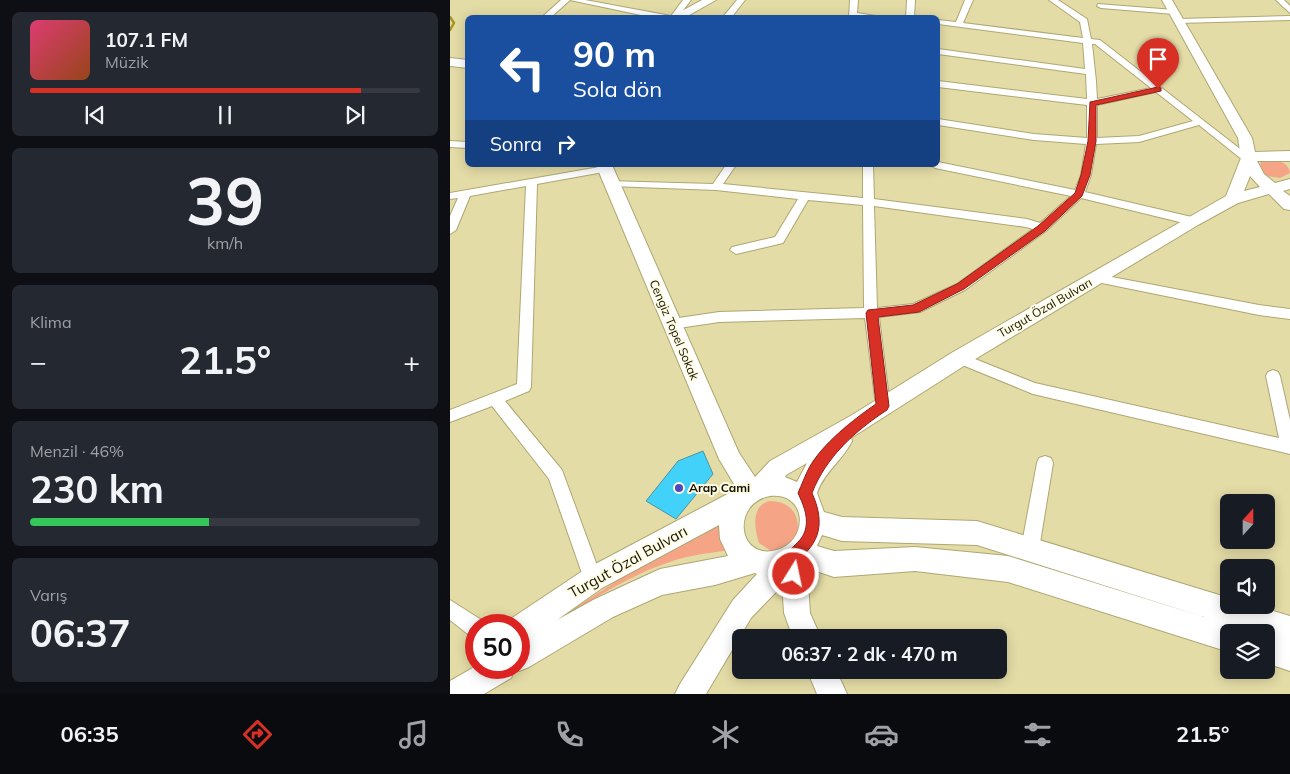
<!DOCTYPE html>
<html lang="tr">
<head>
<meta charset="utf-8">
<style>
	body { margin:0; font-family:Mulish,sans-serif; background:#242831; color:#f1f3f6; height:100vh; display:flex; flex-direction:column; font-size:19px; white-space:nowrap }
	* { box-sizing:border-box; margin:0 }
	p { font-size:16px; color:#9ea1a6 }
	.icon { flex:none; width:28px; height:28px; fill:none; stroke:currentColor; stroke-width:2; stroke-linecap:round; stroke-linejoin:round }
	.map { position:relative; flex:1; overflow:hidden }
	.details { display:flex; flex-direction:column; gap:12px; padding:12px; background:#0d0f14; width:450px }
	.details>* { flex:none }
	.top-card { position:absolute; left:15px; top:15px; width:475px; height:152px; border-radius:8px; box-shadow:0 2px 12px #0003; background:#1a4fa0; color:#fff; overflow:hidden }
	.needle { width:32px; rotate:21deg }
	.fabs { position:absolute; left:770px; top:494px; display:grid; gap:10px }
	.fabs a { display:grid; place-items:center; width:55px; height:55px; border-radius:8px; background:#171b24; box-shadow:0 2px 12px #0003; font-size:25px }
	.speed { position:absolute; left:15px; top:614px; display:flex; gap:10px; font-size:25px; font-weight:700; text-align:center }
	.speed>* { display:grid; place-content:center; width:65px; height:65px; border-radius:50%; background:#171b24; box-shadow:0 2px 12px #0003; line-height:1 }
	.speed .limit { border:8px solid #d22; background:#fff; color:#111 }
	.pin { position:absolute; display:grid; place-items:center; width:42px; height:42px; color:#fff; margin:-51px -21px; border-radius:50% 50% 50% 0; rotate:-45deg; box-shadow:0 0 5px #0007 }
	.pin .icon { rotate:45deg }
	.me { position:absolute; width:55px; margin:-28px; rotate:10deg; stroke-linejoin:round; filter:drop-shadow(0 0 4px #0008) }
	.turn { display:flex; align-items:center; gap:18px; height:105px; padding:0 25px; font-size:22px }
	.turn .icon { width:65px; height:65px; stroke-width:2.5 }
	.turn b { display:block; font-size:35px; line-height:42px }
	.then { display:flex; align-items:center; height:48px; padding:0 25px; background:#0003; gap:10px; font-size:19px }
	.big { font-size:38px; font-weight:700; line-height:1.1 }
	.details .tile { flex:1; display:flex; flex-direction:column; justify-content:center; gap:8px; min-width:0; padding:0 18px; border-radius:8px; background:#242831 }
	.details .dial { align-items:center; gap:0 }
	.dial b { font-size:65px; line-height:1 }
	.song { display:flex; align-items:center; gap:15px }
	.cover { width:60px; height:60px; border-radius:8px; background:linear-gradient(135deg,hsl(340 70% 55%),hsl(20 70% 35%)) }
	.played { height:5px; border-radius:2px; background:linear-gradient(90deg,#d93025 85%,#363941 85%) }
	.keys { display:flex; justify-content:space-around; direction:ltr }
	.heat { display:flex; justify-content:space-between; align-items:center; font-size:28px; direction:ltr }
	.charge { height:8px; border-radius:4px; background:linear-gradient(90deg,#34c759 46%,#363941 0) }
	.trip { position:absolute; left:282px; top:629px; width:275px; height:50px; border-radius:8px; background:#171b24; box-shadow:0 2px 12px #0003; font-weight:700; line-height:50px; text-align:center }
	.tab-bar { display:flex; height:80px; justify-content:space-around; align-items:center; background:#090b0e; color:#9ea1a6 }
	.tab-bar .icon { width:35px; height:35px }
	.tab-bar .selected { color:#d93025 }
	.tab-bar b { font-size:22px; color:#f1f3f6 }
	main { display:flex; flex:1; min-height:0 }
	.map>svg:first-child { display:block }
	.green { fill:#f6a486 }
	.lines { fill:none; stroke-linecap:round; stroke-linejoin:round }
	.stream { stroke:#a5941e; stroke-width:2.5 }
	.building { fill:#42d1f9; stroke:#5291a5 }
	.street-casing { stroke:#aea772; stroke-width:2 }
	.secondary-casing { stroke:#aea772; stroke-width:2 }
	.street { fill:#fff; fill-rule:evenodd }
	.secondary { fill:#fff; fill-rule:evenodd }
	.route { fill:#d93025; stroke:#8d1f18 }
	.poi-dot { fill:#5147be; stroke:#fffce6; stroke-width:2 }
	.labels { text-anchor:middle; stroke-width:4; stroke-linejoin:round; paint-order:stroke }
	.street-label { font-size:12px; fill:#161301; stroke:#fffce6 }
	.poi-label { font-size:12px; font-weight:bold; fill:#161301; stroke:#fffce6; text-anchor:start }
	.near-street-label { font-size:15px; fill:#161301; stroke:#fffce6 }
</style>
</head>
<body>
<main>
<section class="details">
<div class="tile">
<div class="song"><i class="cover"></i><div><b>107.1 FM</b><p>Müzik</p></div></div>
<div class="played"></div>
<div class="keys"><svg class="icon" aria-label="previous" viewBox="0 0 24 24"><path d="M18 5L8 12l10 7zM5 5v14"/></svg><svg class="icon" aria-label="pause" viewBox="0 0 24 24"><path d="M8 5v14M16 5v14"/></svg><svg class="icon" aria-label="next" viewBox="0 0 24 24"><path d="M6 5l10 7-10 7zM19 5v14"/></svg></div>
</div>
<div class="tile dial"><b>39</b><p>km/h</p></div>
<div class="tile"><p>Klima</p>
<div class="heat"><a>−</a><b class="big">21.5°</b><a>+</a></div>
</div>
<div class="tile"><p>Menzil · 46%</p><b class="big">230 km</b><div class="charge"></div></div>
<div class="tile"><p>Varış</p><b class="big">06:37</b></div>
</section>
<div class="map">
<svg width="840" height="694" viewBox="0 0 840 694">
	<rect width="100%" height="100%" fill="#e4dca6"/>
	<g class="green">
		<path d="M 813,160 C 824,161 838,159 840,173 L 830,178 L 816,176 L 813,172 L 810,163 Z"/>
		<path d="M 320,501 C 349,502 352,525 344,548 L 321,551 L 309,543 C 304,528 301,505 320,501 Z"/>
		<path d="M 276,516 L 280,550 C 260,553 239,555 220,562 C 167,579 115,618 69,647 L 69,644 L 235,537 Z"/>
	</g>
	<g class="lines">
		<polyline class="stream" points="0,17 4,23 0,30"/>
	</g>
	<polygon class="building" points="253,451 263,474 226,519 196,501 228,461"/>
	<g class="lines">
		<defs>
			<g id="street">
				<polygon points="111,0 135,0 221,16 233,0 241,0 227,18 205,18 120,0 100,18 91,18"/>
				<polygon points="287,0 295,0 281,18 272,18"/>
				<polygon points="400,0 408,0 407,13 438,18 399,18"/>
				<polygon points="457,0 465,0 464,18 456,18"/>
				<path d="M 515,0 L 523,0 L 513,23 L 633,38 L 630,22 L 599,0 L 608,0 L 637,19 L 641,39 L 650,40 L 803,159 L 798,162 L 794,161 L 749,125 L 689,142 L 646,144 L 641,175 L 635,192 L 746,218 L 748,221 L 746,224 L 742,225 L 631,198 L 596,231 L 515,290 L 470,312 L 429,317 L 440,406 L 438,410 L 433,412 L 428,410 L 426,406 L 415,318 L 269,322 L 222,329 L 217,328 L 215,324 L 217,320 L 222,319 L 269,312 L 414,308 L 413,205 L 358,200 L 333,243 L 286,254 L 280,250 L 282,247 L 325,237 L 348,199 L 266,190 L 161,186 L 157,185 L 156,183 L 157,181 L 263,184 L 276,165 L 286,165 L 273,184 L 413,198 L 413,165 L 423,165 L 424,199 L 577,219 L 590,223 L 621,196 L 485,168 L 480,165 L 488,165 L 488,162 L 625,190 L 631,175 L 636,144 L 584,140 L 488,125 L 488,119 L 584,134 L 637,138 L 637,105 L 488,87 L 488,81 L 637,99 L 636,74 L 488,54 L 488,49 L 635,69 L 633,43 L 488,24 L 488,20 L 506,22 ZM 642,44 L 645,44 L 701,88 L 647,99 L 646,81 ZM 706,92 L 743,121 L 689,136 L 647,138 L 647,105 ZM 424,206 L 576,227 L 583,229 L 507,284 L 463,304 L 427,308 Z"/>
				<polygon points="826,0 834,0 840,6 840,13"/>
				<polygon points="648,4 724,10 728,12 724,14 651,8 647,6"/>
				<polygon points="840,16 840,20 729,23 725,21 729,19"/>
				<polygon points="0,141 18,142 18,148 0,147"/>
				<polygon points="155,166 159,167 160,169 159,171 87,184 81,387 79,391 55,401 112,470 152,579 149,585 143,588 137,585 134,579 99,479 42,406 0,422 0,410 67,384 76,186 20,196 6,230 0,234 0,216 8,198 0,199 0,193"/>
				<polygon points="646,274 809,305 840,309 840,319 809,315 642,281 640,278 642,275"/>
				<polygon points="510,353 585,383 829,438 816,376 818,372 823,370 828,372 830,376 840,420 840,454 583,394 505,362 503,358 505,354"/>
				<polygon points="595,456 601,458 603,463 589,549 586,555 580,557 574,555 571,549 587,463 589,458"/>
				<polygon points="0,600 33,621 34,625 26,625 26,637 19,635 0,620"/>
			</g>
			<g id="secondary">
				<polygon points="252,0 266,0 234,18 219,18"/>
				<path d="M 712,0 L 722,0 L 802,138 L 805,152 L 840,151 L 840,161 L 807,161 L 814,174 L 825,183 L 840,179 L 840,189 L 833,191 L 840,196 L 840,210 L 834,209 L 819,194 L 788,203 L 748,225 L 517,364 L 401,438 L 402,441 C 393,460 374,472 367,493 L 374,512 L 392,517 L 527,521 L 779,598 L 779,605 L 803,605 L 840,616 L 840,671 L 816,663 L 816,632 L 805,632 L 781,625 L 789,628 L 791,632 L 779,632 L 779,652 L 558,582 L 465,571 L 384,577 L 357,568 L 360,613 L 371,638 L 343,638 L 334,613 L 332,582 L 328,590 L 301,618 L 256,694 L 225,694 L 230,684 L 283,600 L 307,574 L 305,573 L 265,585 L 212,595 L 163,617 L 79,667 L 69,671 L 65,669 L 61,678 L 34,694 L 0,694 L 0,681 L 26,666 L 69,668 L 69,625 L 57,625 L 59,620 L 134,570 L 287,489 L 269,459 L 146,165 L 162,165 L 289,453 L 305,477 L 320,461 L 402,415 L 503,352 L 776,196 L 791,158 L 788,138 ZM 800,176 L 810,187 L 794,191 ZM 357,463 L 347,482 L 335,477 L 336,475 ZM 320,496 C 358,492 359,541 327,550 C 287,561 281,503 320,496 ZM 269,525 L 270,539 L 278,556 L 210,569 L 145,599 L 107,620 L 152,588 ZM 372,535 L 392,541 L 527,545 L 754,617 L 558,556 L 465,547 L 384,551 L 367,546 Z"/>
				<polygon points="0,58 18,60 18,68 0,66"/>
				<polygon points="357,670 386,670 397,694 367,694"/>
			</g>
		</defs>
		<use href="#street" class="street-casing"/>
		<use href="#secondary" class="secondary-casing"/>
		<use href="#street" class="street"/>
		<use href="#secondary" class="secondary"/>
	</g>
	<path class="route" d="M 708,87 L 711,88 L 711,91 L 646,105 L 646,141 L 640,175 L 632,196 L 595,231 L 514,289 L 469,312 L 428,317 L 439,406 L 437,410 C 405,431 376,457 362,493 C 373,518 373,539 350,558 L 351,574 L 349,580 L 344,582 L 339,580 C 325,546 352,550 356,527 C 358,515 353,504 348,493 C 352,484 355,476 359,468 C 372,444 404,419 426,404 L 416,313 L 418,310 L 463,305 L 507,284 L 588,226 L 625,193 L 631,175 L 638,141 L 640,102 Z"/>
	<circle class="poi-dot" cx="229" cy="488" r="5"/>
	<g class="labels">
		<g class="street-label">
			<text transform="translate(595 308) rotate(-30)" y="4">Turgut Özal Bulvarı</text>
			<text transform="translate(224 330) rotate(67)" y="4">Cengiz Topel Sokak</text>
		</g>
		<g class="poi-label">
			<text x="239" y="492">Arap Cami</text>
		</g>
		<g class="near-street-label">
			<text transform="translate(178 562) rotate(-29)" y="5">Turgut Özal Bulvarı</text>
		</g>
	</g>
</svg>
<div class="fabs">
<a><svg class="needle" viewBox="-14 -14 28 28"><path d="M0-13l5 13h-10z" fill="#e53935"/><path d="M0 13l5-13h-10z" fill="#9ea1a6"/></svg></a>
<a><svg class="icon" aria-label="sound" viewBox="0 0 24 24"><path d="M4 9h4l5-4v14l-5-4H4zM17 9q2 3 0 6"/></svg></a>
<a><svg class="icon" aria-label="layers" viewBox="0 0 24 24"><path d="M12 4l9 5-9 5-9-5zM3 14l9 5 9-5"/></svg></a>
</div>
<div class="speed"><div class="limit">50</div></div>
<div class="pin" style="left:708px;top:89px;background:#d93025"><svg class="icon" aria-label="arrive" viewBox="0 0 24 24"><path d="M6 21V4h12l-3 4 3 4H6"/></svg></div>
<svg class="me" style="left:344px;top:574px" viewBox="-20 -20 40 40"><circle r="17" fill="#d93025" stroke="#fff" stroke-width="3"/><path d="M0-11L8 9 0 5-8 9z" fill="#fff"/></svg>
<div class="trip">06:37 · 2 dk · 470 m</div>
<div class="top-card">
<div class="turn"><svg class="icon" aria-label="left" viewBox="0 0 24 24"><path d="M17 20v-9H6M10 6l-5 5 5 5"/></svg><div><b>90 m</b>Sola dön</div></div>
<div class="then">Sonra<svg class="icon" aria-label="right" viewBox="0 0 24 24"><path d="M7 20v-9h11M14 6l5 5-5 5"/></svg></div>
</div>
</div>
</main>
<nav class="tab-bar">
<b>06:35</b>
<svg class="icon selected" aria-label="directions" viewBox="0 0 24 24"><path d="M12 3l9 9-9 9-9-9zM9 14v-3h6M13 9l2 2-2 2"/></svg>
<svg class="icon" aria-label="music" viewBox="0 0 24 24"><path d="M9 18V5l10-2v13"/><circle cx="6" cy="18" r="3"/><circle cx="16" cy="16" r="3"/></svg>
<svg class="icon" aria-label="phone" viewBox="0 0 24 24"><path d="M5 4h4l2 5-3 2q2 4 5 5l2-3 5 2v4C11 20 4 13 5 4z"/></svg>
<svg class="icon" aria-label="climate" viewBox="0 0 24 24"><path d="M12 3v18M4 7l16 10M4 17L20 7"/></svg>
<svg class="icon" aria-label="car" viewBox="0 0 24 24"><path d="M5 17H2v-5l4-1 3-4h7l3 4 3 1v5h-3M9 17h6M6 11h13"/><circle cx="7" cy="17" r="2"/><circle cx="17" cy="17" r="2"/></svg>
<svg class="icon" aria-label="filters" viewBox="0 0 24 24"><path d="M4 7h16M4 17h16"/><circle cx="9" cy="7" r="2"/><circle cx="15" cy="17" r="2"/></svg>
<b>21.5°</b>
</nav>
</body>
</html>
